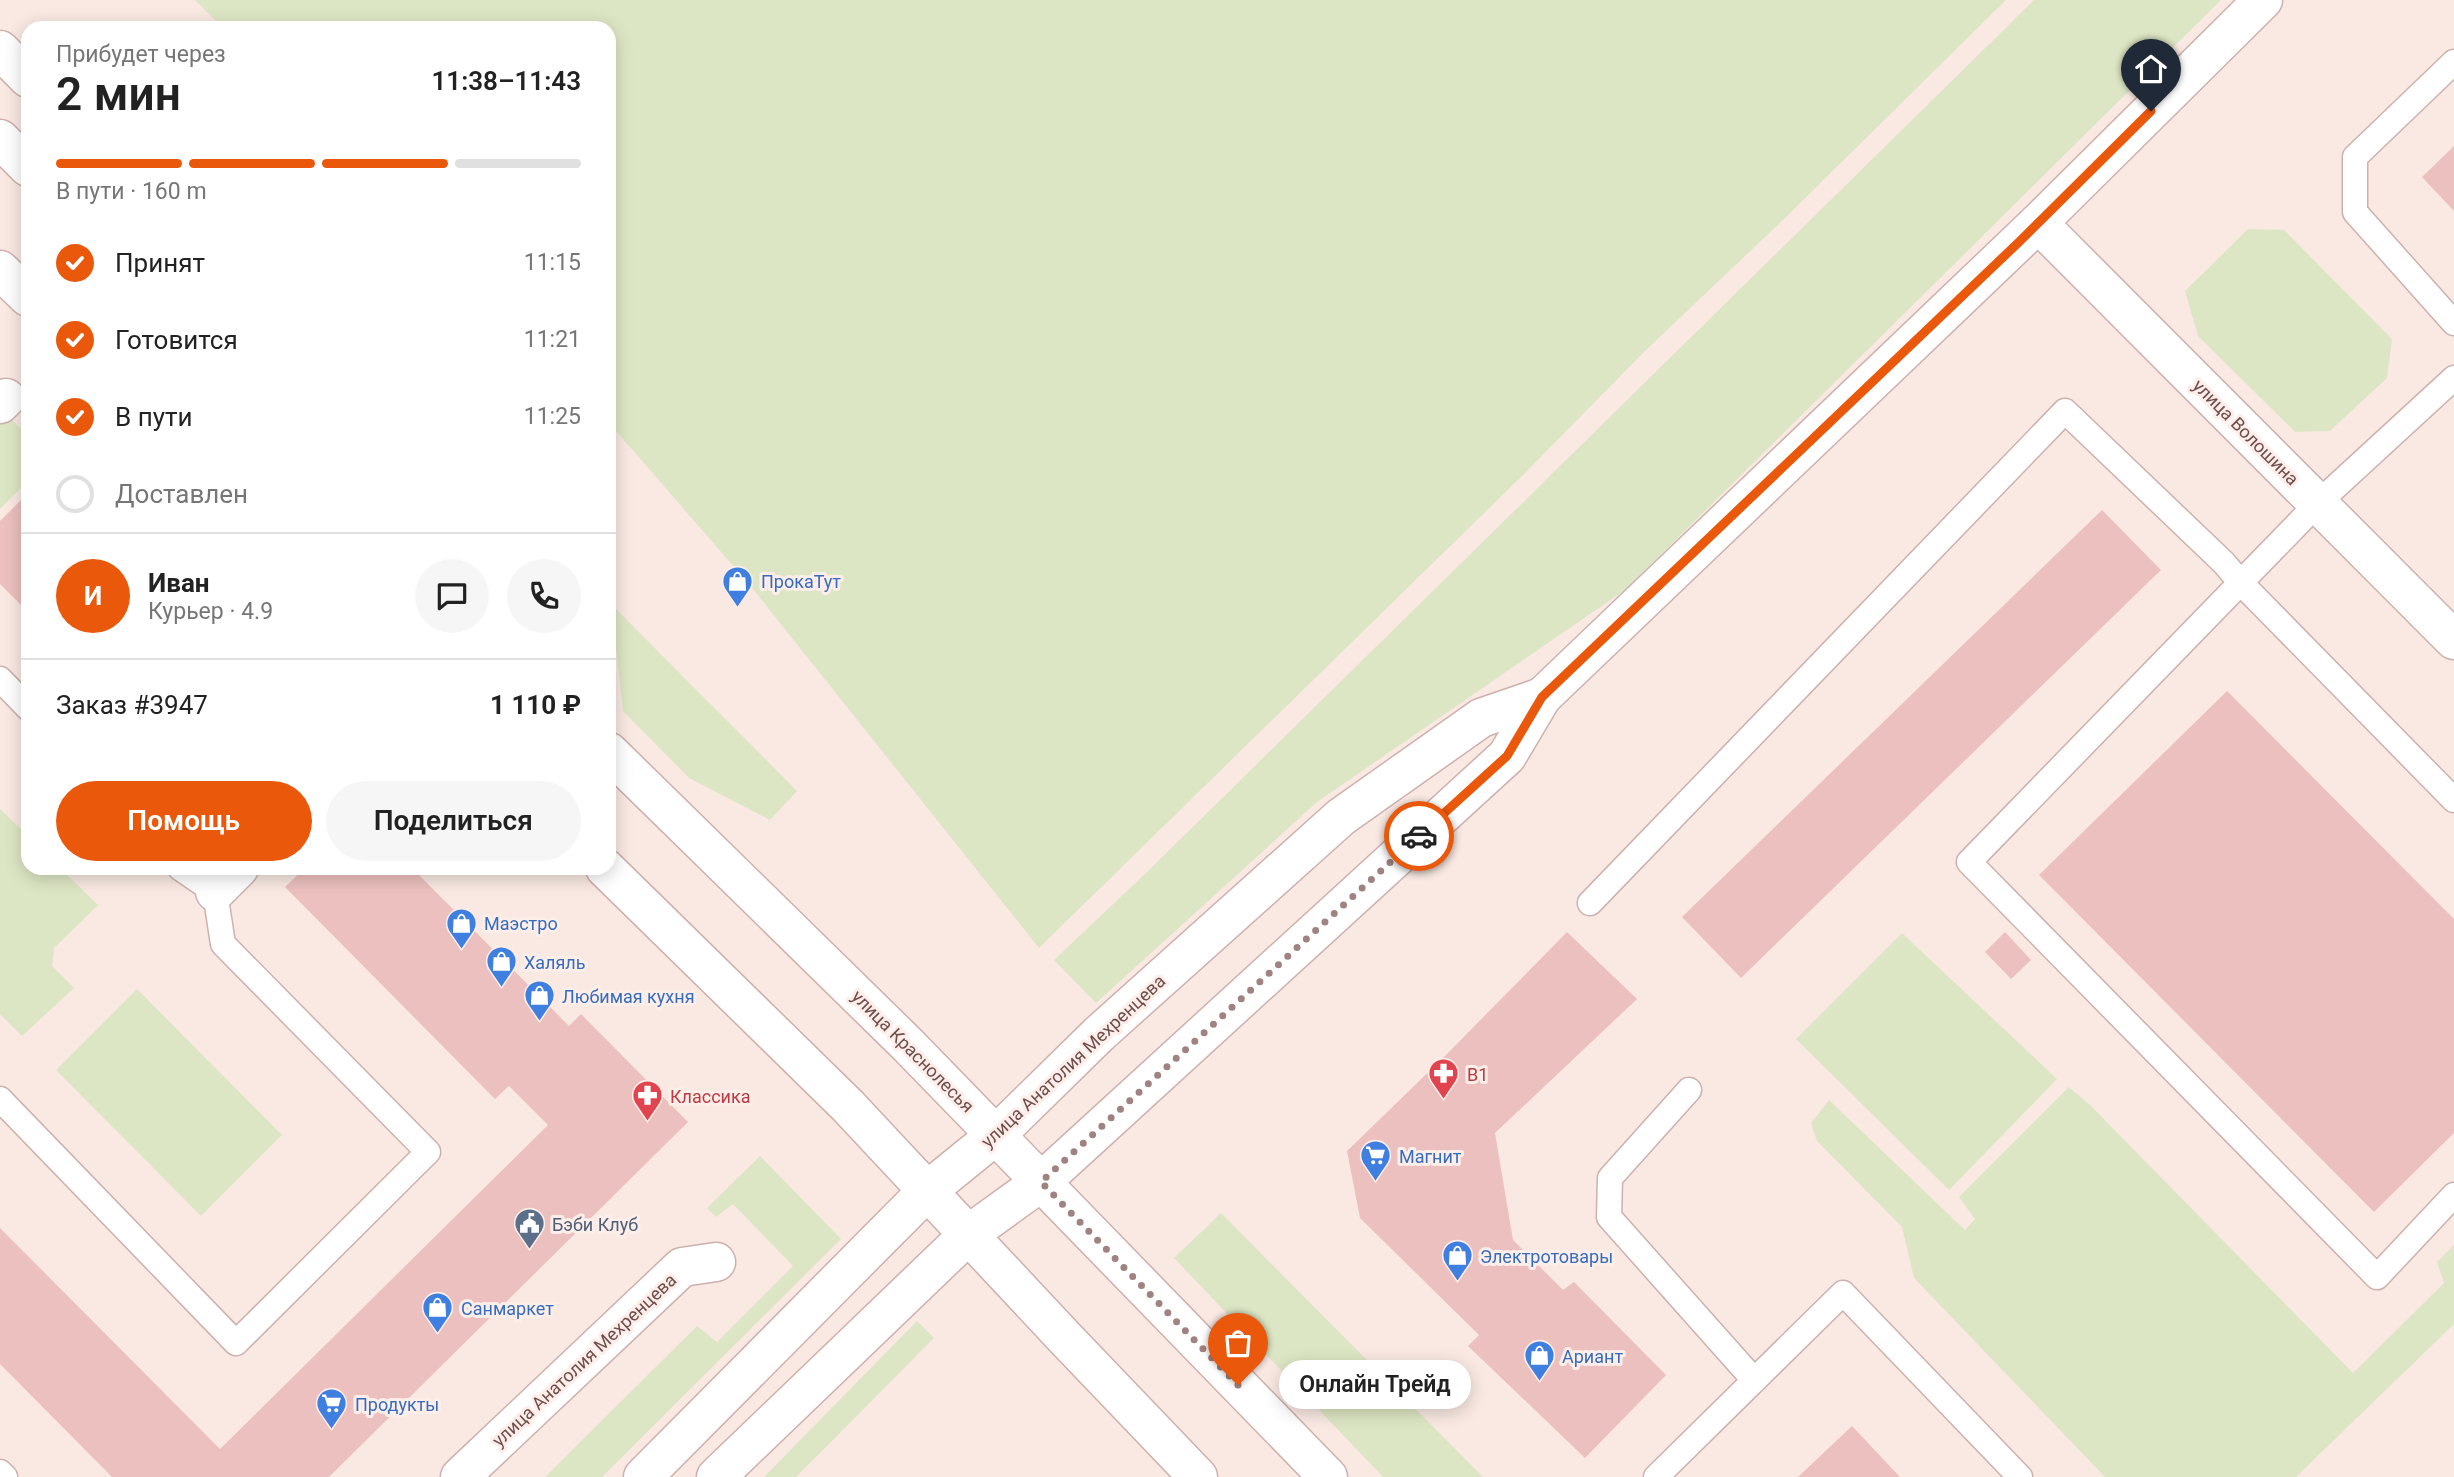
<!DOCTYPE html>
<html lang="ru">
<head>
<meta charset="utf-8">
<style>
	body { margin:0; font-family:Roboto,sans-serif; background:#f6f6f6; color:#222; height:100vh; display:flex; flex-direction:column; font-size:26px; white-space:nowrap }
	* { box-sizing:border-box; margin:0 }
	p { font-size:23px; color:#767676 }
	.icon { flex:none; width:38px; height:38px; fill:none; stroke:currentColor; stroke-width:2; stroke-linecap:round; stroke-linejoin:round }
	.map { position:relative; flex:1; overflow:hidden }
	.side { position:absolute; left:21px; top:21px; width:595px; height:854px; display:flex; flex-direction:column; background:#fff; border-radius:21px; box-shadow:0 4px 18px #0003 }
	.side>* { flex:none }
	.pin { position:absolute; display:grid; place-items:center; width:60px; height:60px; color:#fff; margin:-72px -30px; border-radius:50% 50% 50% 0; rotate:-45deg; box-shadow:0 0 7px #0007 }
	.pin .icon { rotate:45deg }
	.courier { position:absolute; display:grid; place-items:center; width:70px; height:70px; margin:-35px; border:5px solid #ea580c; border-radius:50%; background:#fff; color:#222; box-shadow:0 2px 9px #0007 }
	.bubble { position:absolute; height:49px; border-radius:24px; background:#fff; box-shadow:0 4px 18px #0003; font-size:23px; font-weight:600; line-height:49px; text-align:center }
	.overview em { font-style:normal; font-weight:600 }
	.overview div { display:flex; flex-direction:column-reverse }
	.overview { display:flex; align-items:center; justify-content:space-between; height:119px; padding:0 35px }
	h1 { font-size:46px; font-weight:600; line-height:52px }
	.bar { display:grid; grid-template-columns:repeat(4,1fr); gap:10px 7px; align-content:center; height:84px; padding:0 35px }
	.bar i { height:9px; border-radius:5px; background:#e0e0e0 }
	.bar .current { background:#ea580c }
	.bar p { grid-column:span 4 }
	.line { display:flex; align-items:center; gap:18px; padding:0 35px; border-top:2px solid #e0e0e0 }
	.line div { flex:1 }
	.round { display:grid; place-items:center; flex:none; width:74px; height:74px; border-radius:37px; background:#f6f6f6 }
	ol { padding:0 35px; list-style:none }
	li { display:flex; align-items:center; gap:21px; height:77px }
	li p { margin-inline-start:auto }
	li .icon { padding:7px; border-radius:50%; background:#ea580c; color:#fff; stroke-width:4 }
	li:last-child { color:#767676 }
	li i { width:38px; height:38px; border:4px solid #e0e0e0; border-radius:50% }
	.cta { display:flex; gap:14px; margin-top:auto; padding:14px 35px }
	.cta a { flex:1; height:80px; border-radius:42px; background:#ea580c; color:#fff; font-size:28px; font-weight:600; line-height:80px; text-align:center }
	.cta a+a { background:#f6f6f6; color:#222 }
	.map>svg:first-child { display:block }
</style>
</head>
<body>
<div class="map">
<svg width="2454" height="1477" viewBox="0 0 2454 1477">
	<rect width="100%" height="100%" fill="#fae9e3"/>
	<g fill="#dde6c4">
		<polygon points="195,0 2006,0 1783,220 1645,351 1520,478 1039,948 748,583 609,423 609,28 223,28"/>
		<polygon points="2034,0 2221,0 1625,590 1317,802 1096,1003 1054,960 1149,870"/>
		<polygon points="2248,229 2284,230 2392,339 2387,378 2330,431 2295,432 2198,336 2185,291"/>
		<polygon points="0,408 28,436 28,481 0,509"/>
		<polygon points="609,602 797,791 770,820 689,778 623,711 614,629 609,618"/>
		<polygon points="0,809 28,836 28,868 60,868 98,905 54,948 52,966 74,988 22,1036 0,1014"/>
		<polygon points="1902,933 2057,1079 1949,1190 1796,1039"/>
		<polygon points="137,989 282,1135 201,1216 56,1070"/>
		<polygon points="2069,1087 2091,1106 2353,1373 2444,1283 2437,1262 2454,1245 2454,1324 2296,1477 2105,1477 1914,1278 1902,1227 1817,1141 1811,1123 1829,1100 1965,1230 1975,1219 1959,1197"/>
		<polygon points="760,1156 841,1239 602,1477 545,1477 697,1326 717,1342 793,1266 733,1204 716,1217 707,1208"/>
		<polygon points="1221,1213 1483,1477 1383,1477 1174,1258"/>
		<polygon points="917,1321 934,1338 796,1477 764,1477"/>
	</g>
	<g fill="#ecc0be">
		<polygon points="2454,146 2454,211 2422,177"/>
		<polygon points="28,493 28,612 0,584 0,521"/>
		<polygon points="2102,510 2161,570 1741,978 1682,917"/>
		<polygon points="2227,691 2454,919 2454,1133 2374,1212 2039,875"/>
		<polygon points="305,868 412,868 569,1026 581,1014 688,1122 329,1477 112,1477 0,1364 0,1228 220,1449 548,1125 509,1086 495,1099 285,887"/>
		<polygon points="1567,932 1637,999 1495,1133 1513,1240 1563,1290 1574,1282 1666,1375 1585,1458 1468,1346 1479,1335 1360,1218 1347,1151 1445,1056"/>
		<polygon points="2005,932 2031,960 2011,979 1985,952"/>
		<polygon points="1852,1426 1900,1477 1798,1477"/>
	</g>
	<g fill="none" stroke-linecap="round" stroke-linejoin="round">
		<defs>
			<g id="lane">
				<polyline points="2454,62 2355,157 2355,212 2454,323"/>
				<polyline points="2454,378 2318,503 1969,862 2377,1277 2454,1195"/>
				<polyline points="0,679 28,708"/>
				<polyline points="1590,903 2065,411 2224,563 2241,583 2454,800"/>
				<polyline points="1689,1090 1610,1178 1609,1217 1754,1380"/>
				<polyline points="0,1099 236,1343 428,1152 223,944 215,892 180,868"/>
				<polyline points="0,1472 5,1477"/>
				<polyline points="1656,1477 1843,1293 2020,1477"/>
			</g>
			<g id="street">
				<polyline points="0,50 28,78"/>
				<polyline points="2038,223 2454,640"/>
				<polyline points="0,404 6,398"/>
				<polyline points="215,892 239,868"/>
				<polyline points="996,1135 1099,1034 1341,817 1481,718 1542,697"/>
				<polyline points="1041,1182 1507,756 1542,697 2038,223 2263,0"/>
				<polyline points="460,1477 682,1267 716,1262"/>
			</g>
			<g id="secondary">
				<polyline points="0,139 28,167"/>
				<polyline points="0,270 28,297"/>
				<polyline points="609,752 908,1045 1328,1477"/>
				<polyline points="605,868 848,1106 1065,1338 1198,1477"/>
				<polyline points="643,1477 927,1191 996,1135"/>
				<polyline points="716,1477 969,1234 1041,1182"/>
			</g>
		</defs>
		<use href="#lane" stroke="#ccb1ae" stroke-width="27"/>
		<use href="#street" stroke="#ccb1ae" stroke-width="41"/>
		<use href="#secondary" stroke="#ceafac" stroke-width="41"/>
		<use href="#lane" stroke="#fff" stroke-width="24"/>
		<use href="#street" stroke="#fff" stroke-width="38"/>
		<use href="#secondary" stroke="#fff" stroke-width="38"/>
	</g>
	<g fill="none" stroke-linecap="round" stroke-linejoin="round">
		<polyline stroke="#a08381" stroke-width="7" stroke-dasharray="0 12.6" points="1238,1385 1041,1182 1419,836"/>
		<polyline stroke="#ea580c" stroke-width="9" points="1419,836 1507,756 1542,697 2019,242 2151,111"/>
	</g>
	<defs>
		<symbol id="shop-pin" viewBox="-11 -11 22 30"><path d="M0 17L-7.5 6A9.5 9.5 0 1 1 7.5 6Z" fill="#3f7fe0" stroke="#fdeee9"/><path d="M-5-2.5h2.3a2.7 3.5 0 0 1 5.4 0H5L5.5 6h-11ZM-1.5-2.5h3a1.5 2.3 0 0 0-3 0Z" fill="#fff"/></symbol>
		<symbol id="pharmacy-pin" viewBox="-11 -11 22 30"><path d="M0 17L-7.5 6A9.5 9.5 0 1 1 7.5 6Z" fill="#e0444e" stroke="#fdeee9"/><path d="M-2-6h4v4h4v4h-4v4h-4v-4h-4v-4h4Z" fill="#fff"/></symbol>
		<symbol id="supermarket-pin" viewBox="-11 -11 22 30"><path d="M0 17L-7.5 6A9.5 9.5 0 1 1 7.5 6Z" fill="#3f7fe0" stroke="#fdeee9"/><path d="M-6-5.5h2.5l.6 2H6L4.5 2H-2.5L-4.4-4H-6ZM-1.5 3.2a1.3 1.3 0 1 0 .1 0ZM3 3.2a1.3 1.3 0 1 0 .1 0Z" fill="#fff"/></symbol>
		<symbol id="civic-pin" viewBox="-11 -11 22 30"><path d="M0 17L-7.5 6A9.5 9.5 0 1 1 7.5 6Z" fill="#5c6f8a" stroke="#fdeee9"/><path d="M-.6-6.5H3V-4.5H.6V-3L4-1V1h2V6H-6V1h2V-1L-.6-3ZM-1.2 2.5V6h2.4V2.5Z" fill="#fff"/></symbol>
	</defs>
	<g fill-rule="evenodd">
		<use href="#shop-pin" x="720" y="564" width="35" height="47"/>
		<use href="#shop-pin" x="444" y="906" width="35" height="47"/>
		<use href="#shop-pin" x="484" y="944" width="35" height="47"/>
		<use href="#shop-pin" x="522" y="978" width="35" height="47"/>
		<use href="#pharmacy-pin" x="1426" y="1056" width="35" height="47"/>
		<use href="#pharmacy-pin" x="630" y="1078" width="35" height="47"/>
		<use href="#supermarket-pin" x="1358" y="1138" width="35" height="47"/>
		<use href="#civic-pin" x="512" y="1206" width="35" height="47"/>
		<use href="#shop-pin" x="1440" y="1238" width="35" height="47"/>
		<use href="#shop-pin" x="420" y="1290" width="35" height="47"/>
		<use href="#shop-pin" x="1522" y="1338" width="35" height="47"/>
		<use href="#supermarket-pin" x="314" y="1386" width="35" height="47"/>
	</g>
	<g text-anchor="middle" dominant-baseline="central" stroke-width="6" stroke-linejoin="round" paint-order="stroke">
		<g font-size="18" fill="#6f4c4c" stroke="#fdeee9">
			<text transform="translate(2246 432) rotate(45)">улица Волошина</text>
			<text transform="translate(913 1051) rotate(45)">улица Краснолесья</text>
			<text transform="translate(1073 1061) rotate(-43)">улица Анатолия Мехренцева</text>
			<text transform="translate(584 1360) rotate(-43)">улица Анатолия Мехренцева</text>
		</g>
		<g font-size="18" fill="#366cbe" stroke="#fdeee9" text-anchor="start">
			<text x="761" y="581">ПрокаТут</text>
			<text x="484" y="923">Маэстро</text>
			<text x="524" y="962">Халяль</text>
			<text x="562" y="996">Любимая кухня</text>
			<text x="1399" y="1156">Магнит</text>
			<text x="1480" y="1256">Электротовары</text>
			<text x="461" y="1308">Санмаркет</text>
			<text x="1562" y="1356">Ариант</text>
			<text x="355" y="1404">Продукты</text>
		</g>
		<g font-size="18" fill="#be3a42" stroke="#fdeee9" text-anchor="start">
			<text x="1467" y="1074">B1</text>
			<text x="670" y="1096">Классика</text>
		</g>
		<g font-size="18" fill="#4e5e75" stroke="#fdeee9" text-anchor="start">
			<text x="552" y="1224">Бэби Клуб</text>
		</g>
	</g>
</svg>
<div class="pin" style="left:1238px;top:1385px;background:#ea580c"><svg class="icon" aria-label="bag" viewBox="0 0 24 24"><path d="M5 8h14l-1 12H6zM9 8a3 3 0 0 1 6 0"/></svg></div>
<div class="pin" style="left:2151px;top:111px;background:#1f2937"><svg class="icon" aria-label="home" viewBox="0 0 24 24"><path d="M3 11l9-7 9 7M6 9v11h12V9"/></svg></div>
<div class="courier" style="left:1419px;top:836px"><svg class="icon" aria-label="car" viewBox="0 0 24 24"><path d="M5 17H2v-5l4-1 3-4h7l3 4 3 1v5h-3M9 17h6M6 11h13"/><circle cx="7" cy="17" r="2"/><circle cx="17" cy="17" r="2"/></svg></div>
<div class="bubble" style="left:1279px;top:1360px;width:192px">Онлайн Трейд</div>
<section class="side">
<div class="overview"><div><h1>2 мин</h1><p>Прибудет через</p></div><em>11:38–11:43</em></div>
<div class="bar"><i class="current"></i><i class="current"></i><i class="current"></i><i></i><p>В пути · 160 m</p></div>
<ol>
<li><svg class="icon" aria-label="check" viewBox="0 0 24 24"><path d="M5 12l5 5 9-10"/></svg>Принят<p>11:15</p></li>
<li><svg class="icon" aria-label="check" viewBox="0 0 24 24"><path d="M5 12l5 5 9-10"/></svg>Готовится<p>11:21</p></li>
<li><svg class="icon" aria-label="check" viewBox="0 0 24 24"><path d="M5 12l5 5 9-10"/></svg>В пути<p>11:25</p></li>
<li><i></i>Доставлен</li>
</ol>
<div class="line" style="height:126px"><b class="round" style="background:#ea580c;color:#fff">И</b><div><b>Иван</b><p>Курьер · 4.9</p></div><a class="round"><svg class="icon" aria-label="chat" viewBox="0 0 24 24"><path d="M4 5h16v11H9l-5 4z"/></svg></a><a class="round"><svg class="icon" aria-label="phone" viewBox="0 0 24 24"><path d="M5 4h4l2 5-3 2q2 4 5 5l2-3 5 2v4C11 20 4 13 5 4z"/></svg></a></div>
<div class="line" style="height:91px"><div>Заказ #3947</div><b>1 110 ₽</b></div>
<div class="cta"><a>Помощь</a><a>Поделиться</a></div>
</section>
</div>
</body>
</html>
